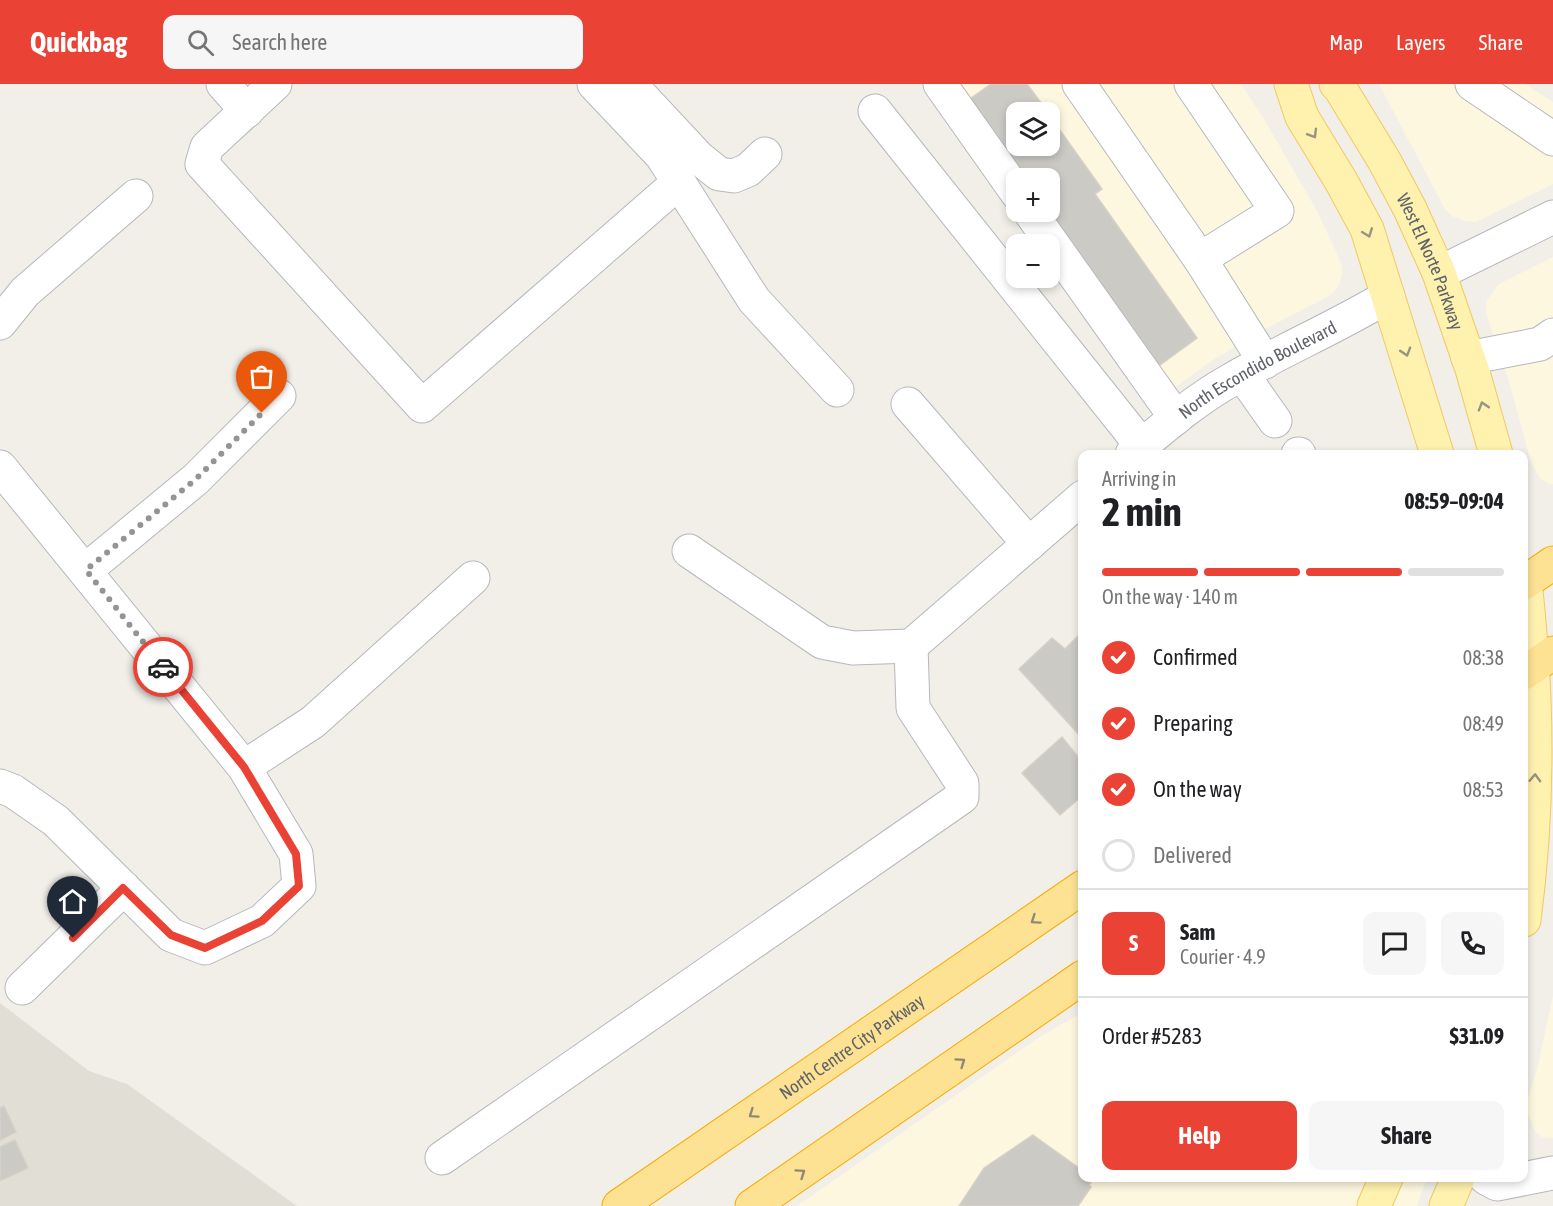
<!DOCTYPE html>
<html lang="en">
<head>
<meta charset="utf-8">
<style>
	body { margin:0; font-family:"Asap Condensed",sans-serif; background:#f6f6f6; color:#202124; height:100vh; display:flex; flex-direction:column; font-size:22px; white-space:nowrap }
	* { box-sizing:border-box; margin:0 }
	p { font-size:20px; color:#757577 }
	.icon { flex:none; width:33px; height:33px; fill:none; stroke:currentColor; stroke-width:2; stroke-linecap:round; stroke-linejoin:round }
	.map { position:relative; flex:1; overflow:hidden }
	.details { position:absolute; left:1078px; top:366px; width:450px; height:732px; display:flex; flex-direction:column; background:#fff; border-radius:12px; box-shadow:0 3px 9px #0003 }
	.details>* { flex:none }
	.tools { position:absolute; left:1006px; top:18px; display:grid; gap:12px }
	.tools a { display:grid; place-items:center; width:54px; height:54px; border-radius:12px; background:#fff; box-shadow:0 3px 9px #0003; font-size:30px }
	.pin { position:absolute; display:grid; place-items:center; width:51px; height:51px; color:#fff; margin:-62px -26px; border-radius:50% 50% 50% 0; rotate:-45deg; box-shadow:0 0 6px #0007 }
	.pin .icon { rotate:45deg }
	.courier { position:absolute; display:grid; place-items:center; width:60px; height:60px; margin:-30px; border:4px solid #ea4335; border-radius:50%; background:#fff; color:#222; box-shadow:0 2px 8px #0007 }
	.headline em { font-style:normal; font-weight:700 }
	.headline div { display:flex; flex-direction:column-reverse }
	.headline { display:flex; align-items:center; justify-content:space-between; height:102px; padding:0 24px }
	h1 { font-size:39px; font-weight:700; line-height:45px }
	.bar { display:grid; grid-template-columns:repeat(4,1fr); gap:9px 6px; align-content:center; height:72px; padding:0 24px }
	.bar i { height:8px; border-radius:4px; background:#e0e0e0 }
	.bar .on { background:#ea4335 }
	.bar p { grid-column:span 4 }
	.line { display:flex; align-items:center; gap:15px; padding:0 24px; border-top:2px solid #e0e0e0 }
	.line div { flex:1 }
	.round { display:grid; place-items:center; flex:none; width:63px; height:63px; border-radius:12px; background:#f6f6f6 }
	ol { padding:0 24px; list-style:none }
	li { display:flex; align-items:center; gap:18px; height:66px }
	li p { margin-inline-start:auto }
	li .icon { padding:6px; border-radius:50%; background:#ea4335; color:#fff; stroke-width:4 }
	li:last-child { color:#757577 }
	li i { width:33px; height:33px; border:3px solid #e0e0e0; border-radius:50% }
	.button { display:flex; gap:12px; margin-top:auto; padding:12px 24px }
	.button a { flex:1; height:69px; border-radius:12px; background:#ea4335; color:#fff; font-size:24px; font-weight:700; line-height:69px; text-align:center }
	.button a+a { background:#f6f6f6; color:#202124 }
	header { display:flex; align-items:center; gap:36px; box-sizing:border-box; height:84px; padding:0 30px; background:#ea4335; color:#fff }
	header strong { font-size:28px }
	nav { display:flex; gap:33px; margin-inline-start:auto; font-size:21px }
	.search { width:420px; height:54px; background:#f6f6f6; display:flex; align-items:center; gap:15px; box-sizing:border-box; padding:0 21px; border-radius:12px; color:#757577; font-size:22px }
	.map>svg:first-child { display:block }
</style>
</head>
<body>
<header>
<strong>Quickbag</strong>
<div class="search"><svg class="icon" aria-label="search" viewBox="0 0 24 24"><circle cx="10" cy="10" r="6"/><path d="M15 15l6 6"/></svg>Search here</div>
<nav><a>Map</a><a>Layers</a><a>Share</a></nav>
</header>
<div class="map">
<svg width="1553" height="1122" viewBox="0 0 1553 1122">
	<rect width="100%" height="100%" fill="#f1efe8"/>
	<g fill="#fef7e0" fill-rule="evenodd">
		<path d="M923 0H1241L1264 35 1317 127 1342 181V190L1339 201 1333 209 1327 213 1273 241 1214 275 1148 323ZM1017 28H1050V62H1017ZM1017 94H1050V128H1017Z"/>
		<polygon points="1379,0 1525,0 1553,18 1553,100 1476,138 1465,137 1452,132 1445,125"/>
		<polygon points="1553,173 1553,400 1549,400 1540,394 1531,378 1508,294 1488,235 1486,225 1487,216 1499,200"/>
		<polygon points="1553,912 1553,1054 1548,1054 1542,1053 1535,1047 1526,1025 1526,1020 1537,986"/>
		<polygon points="1083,928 1083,1094 1427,1094 1417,1122 797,1122 1038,954"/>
	</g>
	<polygon fill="#e1ded6" points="0,919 89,987 127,1000 297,1122 0,1122"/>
	<g fill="#cccac5" stroke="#d6d1c6" stroke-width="1.5">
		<polygon points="991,0 1027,0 1048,28 1017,28 1017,62 1050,62 1050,32 1102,105 1095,110 1197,254 1156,284 1046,128 1050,128 1050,94 1022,94 967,17"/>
		<polygon points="1083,547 1083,655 1019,585 1052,554 1065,565"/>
		<polygon points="1062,653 1083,679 1083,711 1060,731 1022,689"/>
		<polygon points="4,1022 16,1048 0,1056 0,1024"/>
		<polygon points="1033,1051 1083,1087 1083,1094 1088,1094 1092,1097 1089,1101 1091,1103 1078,1122 959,1122 984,1084"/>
		<polygon points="15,1056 28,1084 0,1097 0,1063"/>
	</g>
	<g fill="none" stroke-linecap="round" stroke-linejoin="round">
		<defs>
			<g id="minor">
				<polyline points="223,0 247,27"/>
				<polyline points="275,0 207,63 202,80 422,322 679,98"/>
				<polyline points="594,0 662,72 754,216 837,306"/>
				<polyline points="630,0 699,74 719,90 734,92 748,86 765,70"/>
				<polyline points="940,0 1017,109"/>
				<polyline points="1079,0 1200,175 1265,278"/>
				<polyline points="1191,0 1277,127 1200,175"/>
				<polyline points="1472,0 1553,55"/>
				<polyline points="875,27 1142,362"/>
				<polyline points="1030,128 1176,334"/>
				<polyline points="1439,189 1553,133"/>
				<polyline points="0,239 25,208 136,112"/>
				<polyline points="1468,274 1540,260 1553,251"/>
				<polyline points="1242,290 1275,337"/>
				<polyline points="908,320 1029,460"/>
				<path id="s1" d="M1132 370C1163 344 1195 316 1231 296 1282 266 1337 243 1388 212"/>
				<polyline points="1298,370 1299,370"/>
				<polyline points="0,383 244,683 296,770 299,802 262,837 205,864 171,851 56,737 13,707 0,702"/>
				<polyline points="689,467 822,558 853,564 911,562"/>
				<polyline points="86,486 196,395 279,312"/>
				<polyline points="911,562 1083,413"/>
				<polyline points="244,683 313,638 473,494"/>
				<polyline points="22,904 124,804"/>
				<polyline points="442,1074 962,713 962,699 913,624 911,562"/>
				<polyline points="1486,1094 1497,1100 1553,1089"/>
			</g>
			<g id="major">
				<polyline points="1291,0 1302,33 1341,97 1367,145 1437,370"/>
				<path id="s2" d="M1336 0 1340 4 1385 78 1410 125 1439 189 1472 285 1496 370"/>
				<path d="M1524 495C1528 517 1529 540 1531 563 1538 654 1536 745 1524 836"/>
				<polyline points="1374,1122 1386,1094"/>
				<polyline points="1446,1122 1458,1094"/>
			</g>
			<g id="highway">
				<polyline points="1524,499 1553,479"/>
				<polyline points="1524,589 1553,569"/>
				<path id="s3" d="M619 1122 1083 803"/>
				<polyline points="752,1122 1083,893"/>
			</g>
		</defs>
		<use href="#minor" stroke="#b5b8bc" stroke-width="35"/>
		<use href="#major" stroke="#f2c960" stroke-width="35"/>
		<use href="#highway" stroke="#f9ab00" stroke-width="35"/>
		<use href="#minor" stroke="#fff" stroke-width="33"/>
		<use href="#major" stroke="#fff2af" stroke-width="33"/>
		<use href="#highway" stroke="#fde293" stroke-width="33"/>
	</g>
	<defs><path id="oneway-chevron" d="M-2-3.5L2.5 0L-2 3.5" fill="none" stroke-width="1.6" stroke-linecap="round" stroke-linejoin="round" transform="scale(1.5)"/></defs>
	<g stroke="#979581">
		<use href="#oneway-chevron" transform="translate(1313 50) rotate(59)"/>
		<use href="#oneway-chevron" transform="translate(1368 149) rotate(69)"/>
		<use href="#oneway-chevron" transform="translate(1406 268) rotate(73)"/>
		<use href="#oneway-chevron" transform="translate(1483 322) rotate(-107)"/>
		<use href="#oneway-chevron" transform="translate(1535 694) rotate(-88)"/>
	</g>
	<g stroke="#8e8975">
		<use href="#oneway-chevron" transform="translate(1035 836) rotate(145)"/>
		<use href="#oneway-chevron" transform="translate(961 978) rotate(-35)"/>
		<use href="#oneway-chevron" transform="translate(753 1030) rotate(145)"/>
		<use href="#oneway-chevron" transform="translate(801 1089) rotate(-35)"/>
	</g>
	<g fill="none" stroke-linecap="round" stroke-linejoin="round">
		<polyline stroke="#929495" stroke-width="6" stroke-dasharray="0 10.8" points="163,583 86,486 196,395 262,329"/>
		<polyline stroke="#ea4335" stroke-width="8" points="73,854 123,804 171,851 205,864 262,837 299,802 296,770 244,683 163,583"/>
	</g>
	<g text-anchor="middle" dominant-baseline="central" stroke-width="5" stroke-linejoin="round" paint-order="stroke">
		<g font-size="18" fill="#5f6368" stroke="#fff">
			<text stroke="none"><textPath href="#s2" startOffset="202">West El Norte Parkway</textPath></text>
			<text stroke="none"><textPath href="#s1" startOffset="152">North Escondido Boulevard</textPath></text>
			<text stroke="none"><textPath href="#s3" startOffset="282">North Centre City Parkway</textPath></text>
		</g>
	</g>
</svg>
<div class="tools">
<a><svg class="icon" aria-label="layers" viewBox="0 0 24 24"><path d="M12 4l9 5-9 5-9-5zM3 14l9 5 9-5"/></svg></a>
<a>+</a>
<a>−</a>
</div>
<div class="pin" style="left:262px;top:329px;background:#ea580c"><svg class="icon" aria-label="bag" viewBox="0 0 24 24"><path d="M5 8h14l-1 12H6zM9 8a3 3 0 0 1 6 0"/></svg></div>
<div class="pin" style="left:73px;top:854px;background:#1f2937"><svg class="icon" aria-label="home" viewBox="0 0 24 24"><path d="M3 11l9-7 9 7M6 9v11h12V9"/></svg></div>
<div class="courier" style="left:163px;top:583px"><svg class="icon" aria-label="car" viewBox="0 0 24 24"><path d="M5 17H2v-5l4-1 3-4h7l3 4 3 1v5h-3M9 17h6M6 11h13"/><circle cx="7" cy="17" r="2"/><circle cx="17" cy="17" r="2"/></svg></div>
<section class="details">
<div class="headline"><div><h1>2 min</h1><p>Arriving in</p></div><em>08:59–09:04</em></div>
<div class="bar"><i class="on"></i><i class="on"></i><i class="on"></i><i></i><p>On the way · 140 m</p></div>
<ol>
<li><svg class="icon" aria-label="check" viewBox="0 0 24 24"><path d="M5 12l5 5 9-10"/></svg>Confirmed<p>08:38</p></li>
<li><svg class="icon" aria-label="check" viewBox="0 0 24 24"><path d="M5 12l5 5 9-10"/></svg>Preparing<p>08:49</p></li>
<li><svg class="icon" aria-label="check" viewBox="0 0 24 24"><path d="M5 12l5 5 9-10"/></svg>On the way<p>08:53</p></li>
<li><i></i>Delivered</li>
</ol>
<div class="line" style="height:108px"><b class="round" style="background:#ea4335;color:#fff">S</b><div><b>Sam</b><p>Courier · 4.9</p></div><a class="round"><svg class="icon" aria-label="chat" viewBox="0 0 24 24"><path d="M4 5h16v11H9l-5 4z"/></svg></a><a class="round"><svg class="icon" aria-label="phone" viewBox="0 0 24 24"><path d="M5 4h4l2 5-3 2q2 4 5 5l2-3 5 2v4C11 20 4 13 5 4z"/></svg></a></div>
<div class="line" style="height:78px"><div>Order #5283</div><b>$31.09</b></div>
<div class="button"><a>Help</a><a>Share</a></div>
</section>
</div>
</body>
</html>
